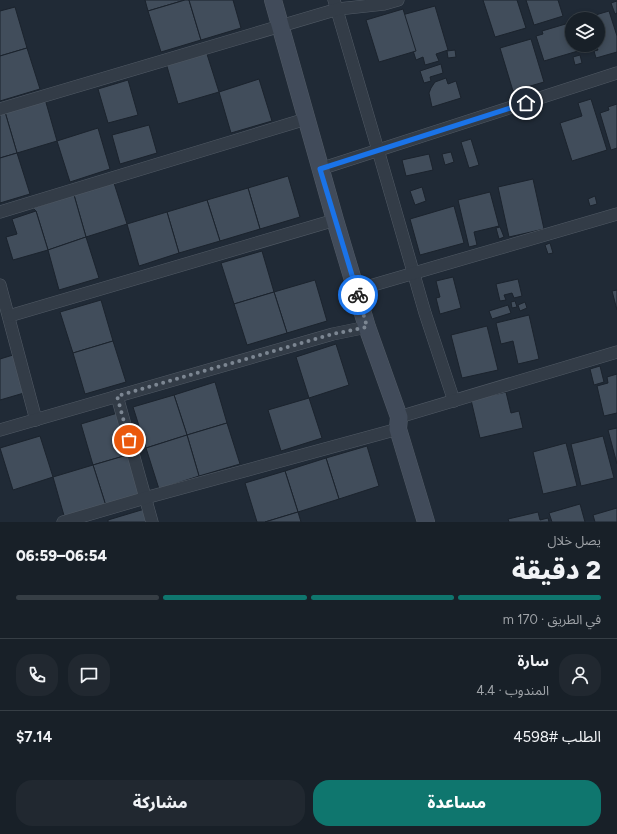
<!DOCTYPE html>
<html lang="ar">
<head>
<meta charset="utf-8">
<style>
	body { margin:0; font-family:Figtree,"Noto Sans Arabic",sans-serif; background:#212830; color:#f1f3f6; direction:rtl; height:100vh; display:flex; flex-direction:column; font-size:15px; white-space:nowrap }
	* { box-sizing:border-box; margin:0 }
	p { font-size:13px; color:#9fa3a8 }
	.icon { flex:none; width:22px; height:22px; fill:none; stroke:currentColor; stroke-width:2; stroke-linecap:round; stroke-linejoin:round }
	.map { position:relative; height:522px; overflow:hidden; direction:ltr }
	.sheet { display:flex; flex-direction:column; background:#182028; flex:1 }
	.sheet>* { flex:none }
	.controls { position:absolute; left:565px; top:12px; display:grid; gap:8px }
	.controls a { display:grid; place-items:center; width:40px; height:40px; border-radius:50%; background:#182028; box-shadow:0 2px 6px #0003,0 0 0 1px #363e45; font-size:20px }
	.pin { position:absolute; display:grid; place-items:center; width:34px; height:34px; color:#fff; margin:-17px; border:2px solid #fff; border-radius:50%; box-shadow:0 1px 4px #0007 }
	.courier { position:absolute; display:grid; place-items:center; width:40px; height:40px; margin:-20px; border:3px solid #1a73e8; border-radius:50%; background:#fff; color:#222; box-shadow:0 1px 5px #0007 }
	.headline em { font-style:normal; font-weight:800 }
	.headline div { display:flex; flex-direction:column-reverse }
	.headline { display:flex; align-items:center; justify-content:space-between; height:68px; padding:0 16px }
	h1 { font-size:26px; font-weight:800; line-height:30px }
	.bar { display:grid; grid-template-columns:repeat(4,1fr); gap:6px 4px; align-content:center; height:48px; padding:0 16px }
	.bar i { height:5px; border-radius:3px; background:#363e45 }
	.bar .on { background:#0f766e }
	.bar p { grid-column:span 4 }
	.line { display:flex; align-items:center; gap:10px; padding:0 16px; border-top:1px solid #363e45 }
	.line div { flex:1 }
	.round { display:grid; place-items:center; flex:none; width:42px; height:42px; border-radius:16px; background:#212830 }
	.primary-button { display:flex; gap:8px; margin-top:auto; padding:8px 16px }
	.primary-button a { flex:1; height:46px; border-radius:16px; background:#0f766e; color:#fff; font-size:16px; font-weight:800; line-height:46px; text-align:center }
	.primary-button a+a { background:#212830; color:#f1f3f6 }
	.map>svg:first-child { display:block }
</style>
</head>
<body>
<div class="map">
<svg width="617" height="522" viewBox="0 0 617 522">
	<rect width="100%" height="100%" fill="#202a36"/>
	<g fill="#414d5b" stroke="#1b232d">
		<polygon points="145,0 185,0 148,11"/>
		<polygon points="185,0 189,0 201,40 161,52 148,11"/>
		<polygon points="189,0 233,0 241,28 201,40"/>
		<polygon points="483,0 517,0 526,28 495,37"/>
		<polygon points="526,0 558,0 563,16 534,25"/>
		<polygon points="617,1 617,13 615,14 611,3"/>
		<polygon points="435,6 448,50 436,54 439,61 425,65 423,57 416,60 402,15"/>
		<polygon points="15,7 27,48 0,56 0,11"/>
		<polygon points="403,9 416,51 379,62 366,20"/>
		<polygon points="609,11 617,36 617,52 596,58 594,51 598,50 596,45 598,45 598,19 582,19"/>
		<polygon points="569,23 572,31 572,45 576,45 578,51 544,61 536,36 543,34 542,31"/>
		<polygon points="531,39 544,82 513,91 500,48"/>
		<polygon points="27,48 40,89 0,101 0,56"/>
		<polygon points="455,50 456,57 448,58 447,51"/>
		<polygon points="206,51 219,92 178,104 166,63"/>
		<polygon points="580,55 582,63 575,65 573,57"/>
		<polygon points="441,64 443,73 430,77 431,81 424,83 420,71"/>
		<polygon points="446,78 448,84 456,81 461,98 432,107 429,93 431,88 435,82"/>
		<polygon points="259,79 272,121 231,133 219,92"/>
		<polygon points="128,80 138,115 108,123 98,89"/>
		<polygon points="45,99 57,141 17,153 5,112"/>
		<polygon points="591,99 607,150 572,161 560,123 582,116 578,103"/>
		<polygon points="617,104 617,148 611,150 600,113 609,110 608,107"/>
		<polygon points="5,112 17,153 0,158 0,113"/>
		<polygon points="149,125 157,153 120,164 112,135"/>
		<polygon points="98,128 110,169 70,182 57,141"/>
		<polygon points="471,139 479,165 469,168 461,142"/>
		<polygon points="451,152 454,162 445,165 442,154"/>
		<polygon points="17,153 30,194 0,203 0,158"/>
		<polygon points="429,154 433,170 406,176 402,160"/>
		<polygon points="288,176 300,217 260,229 248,188"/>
		<polygon points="533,179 544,229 509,237 498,187"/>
		<polygon points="114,183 127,224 86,237 74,195"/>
		<polygon points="422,187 426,201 415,205 410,191"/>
		<polygon points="248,188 260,229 220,241 207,200"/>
		<polygon points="490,192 499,226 474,232 477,245 469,247 458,200"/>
		<polygon points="74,195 86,237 48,250 36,211 33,208"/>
		<polygon points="595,196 597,204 590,206 588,199"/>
		<polygon points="207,200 220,241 179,253 167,212"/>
		<polygon points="454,206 464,243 420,255 410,219"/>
		<polygon points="36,211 48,250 13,260 6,237 17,234 12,219"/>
		<polygon points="167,212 179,253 139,266 127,224"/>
		<polygon points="500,227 504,237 499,239 496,228"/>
		<polygon points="86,237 99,278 59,290 48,250"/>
		<polygon points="550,243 553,253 548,254 545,245"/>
		<polygon points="262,251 274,292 234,304 221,263"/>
		<polygon points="453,277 461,308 440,314 436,298 440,297 436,281"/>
		<polygon points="518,279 522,296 514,298 512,293 504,295 506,300 500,301 496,284"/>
		<polygon points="315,280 327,321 287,333 274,292"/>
		<polygon points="617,290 617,310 612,291"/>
		<polygon points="274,292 287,333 247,345 234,304"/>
		<polygon points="101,300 113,341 73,353 60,312"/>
		<polygon points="515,301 517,307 512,308 511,302"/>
		<polygon points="525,302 527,308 520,311 518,305"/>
		<polygon points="508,305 511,313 492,319 489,311"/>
		<polygon points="529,315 539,359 518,364 513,341 501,344 496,323"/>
		<polygon points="487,326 498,370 462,378 451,335"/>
		<polygon points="113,341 126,382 85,394 73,353"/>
		<polygon points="336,344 349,385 309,398 296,357"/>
		<polygon points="13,355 24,393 0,400 0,359"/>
		<polygon points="600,366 604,382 594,385 590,369"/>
		<polygon points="617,374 617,413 604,416 597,386 608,383 607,377"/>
		<polygon points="215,382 227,423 187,435 174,395"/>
		<polygon points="506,392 511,413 519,411 523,428 480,438 471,400"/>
		<polygon points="174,395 187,435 146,448 133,407"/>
		<polygon points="309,398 322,438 281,451 268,410"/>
		<polygon points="121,412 134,453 93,465 81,424"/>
		<polygon points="227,423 240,464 199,476 187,435"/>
		<polygon points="617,428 617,464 608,430"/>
		<polygon points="187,435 199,476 159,489 146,448"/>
		<polygon points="40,436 53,477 13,490 0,448"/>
		<polygon points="603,436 614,478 581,486 571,444"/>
		<polygon points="566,443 577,486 543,494 533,452"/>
		<polygon points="367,446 379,486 339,499 326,458"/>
		<polygon points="134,453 146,494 106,506 93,465"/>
		<polygon points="326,458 339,499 298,512 285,471"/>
		<polygon points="93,465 106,506 65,519 53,477"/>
		<polygon points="285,471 298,512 265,522 257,522 245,483"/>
		<polygon points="580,504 585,522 552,522 549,513"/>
		<polygon points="148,508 152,522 108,522 108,520"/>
		<polygon points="617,508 617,522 595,522 593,515"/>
		<polygon points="298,512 301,522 265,522"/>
		<polygon points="538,512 540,520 548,518 549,522 509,522 508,519"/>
	</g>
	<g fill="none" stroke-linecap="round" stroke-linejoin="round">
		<defs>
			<g id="street">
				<polyline points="334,0 378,150 425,313 454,401"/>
				<polyline points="0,109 338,9 384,4 398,0"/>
				<polyline points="320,169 617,73"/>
				<polyline points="0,212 306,119"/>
				<polyline points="0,285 36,420"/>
				<polyline points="356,290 617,214"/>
				<polyline points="9,316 335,220"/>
				<polyline points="117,396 152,522"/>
				<polyline points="399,417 617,352"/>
				<polyline points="0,430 333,334 367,327"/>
				<polyline points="63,522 145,498 398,429"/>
			</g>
			<polyline id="secondary" points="273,0 335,220 367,327 399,417 398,429 426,522"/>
		</defs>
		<use href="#street" stroke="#515a65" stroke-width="13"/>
		<use href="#secondary" stroke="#515a65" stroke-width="18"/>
		<use href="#street" stroke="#333c47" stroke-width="12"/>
		<use href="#secondary" stroke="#414b5a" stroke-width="17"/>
	</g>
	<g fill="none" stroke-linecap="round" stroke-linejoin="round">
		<polyline stroke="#7c8692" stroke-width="4" stroke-dasharray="0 7.2" points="129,440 117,396 333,334 367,327 358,295"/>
		<polyline stroke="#1a73e8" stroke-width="5" points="358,295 320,169 526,103"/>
	</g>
</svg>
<div class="controls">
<a><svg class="icon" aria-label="layers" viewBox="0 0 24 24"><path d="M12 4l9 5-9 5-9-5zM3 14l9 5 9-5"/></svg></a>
</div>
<div class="pin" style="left:129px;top:440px;background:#ea580c"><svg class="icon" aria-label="bag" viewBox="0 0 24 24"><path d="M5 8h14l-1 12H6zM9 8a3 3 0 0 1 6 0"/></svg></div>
<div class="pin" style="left:526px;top:103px;background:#1f2937"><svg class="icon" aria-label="home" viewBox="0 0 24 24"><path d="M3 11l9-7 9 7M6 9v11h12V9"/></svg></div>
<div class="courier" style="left:358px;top:295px"><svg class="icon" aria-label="bike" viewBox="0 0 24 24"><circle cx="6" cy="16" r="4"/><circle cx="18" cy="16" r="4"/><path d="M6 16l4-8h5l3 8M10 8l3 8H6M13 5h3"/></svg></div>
</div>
<section class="sheet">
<div class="headline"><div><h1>2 دقيقة</h1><p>يصل خلال</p></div><em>06:54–06:59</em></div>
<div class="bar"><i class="on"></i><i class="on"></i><i class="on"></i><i></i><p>في الطريق · 170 m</p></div>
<div class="line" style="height:72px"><a class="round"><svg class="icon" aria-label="person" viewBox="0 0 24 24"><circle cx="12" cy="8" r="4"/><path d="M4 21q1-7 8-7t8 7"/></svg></a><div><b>سارة</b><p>المندوب · 4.4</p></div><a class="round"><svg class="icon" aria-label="chat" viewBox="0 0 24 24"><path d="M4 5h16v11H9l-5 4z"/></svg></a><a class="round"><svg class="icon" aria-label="phone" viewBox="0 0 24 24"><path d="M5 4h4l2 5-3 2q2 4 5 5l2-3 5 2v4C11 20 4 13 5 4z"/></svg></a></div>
<div class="line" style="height:52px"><div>الطلب #4598</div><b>$7.14</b></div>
<div class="primary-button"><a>مساعدة</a><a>مشاركة</a></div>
</section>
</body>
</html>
